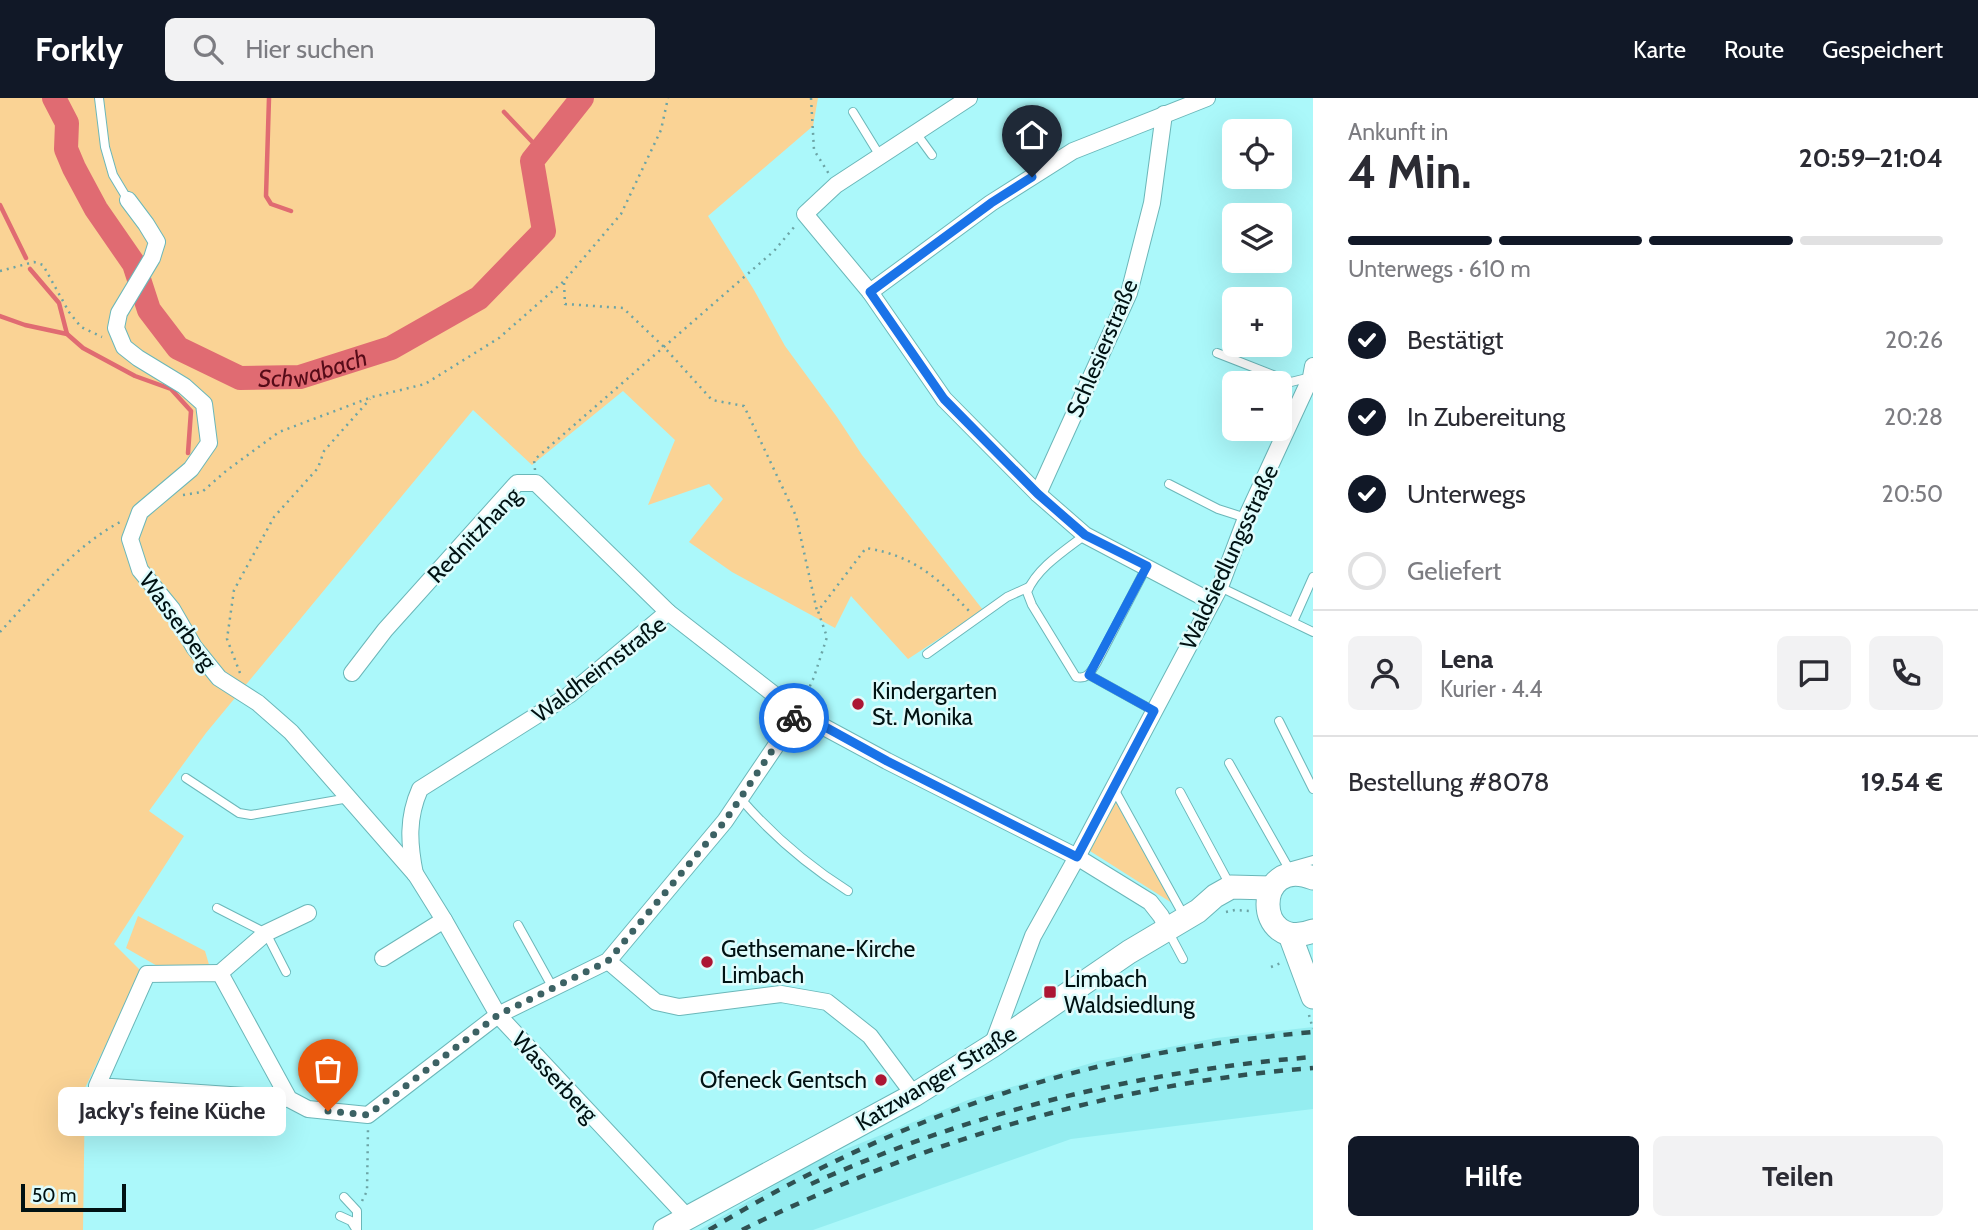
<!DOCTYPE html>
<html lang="de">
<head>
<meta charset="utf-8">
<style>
	body { margin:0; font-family:Cabin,sans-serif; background:#f2f2f3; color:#2b2b33; height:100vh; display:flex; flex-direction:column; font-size:26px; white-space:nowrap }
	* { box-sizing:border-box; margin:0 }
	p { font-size:23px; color:#7c7c81 }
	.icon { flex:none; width:38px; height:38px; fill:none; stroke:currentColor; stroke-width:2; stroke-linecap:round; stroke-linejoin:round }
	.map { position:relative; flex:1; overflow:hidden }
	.side { display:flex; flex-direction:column; background:#fff; width:665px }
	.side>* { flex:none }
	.buttons { position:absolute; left:1222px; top:21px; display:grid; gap:14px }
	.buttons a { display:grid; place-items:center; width:70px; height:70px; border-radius:10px; background:#fff; box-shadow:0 7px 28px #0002; font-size:35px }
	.scale { position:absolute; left:21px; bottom:18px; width:105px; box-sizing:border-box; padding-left:7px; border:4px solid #001213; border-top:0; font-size:19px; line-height:24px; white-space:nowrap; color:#001213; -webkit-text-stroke:5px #dffcfc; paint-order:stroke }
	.pin { position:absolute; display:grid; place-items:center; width:60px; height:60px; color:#fff; margin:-72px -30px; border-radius:50% 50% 50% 0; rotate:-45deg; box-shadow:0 0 7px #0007 }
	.pin .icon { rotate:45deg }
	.courier { position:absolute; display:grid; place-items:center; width:70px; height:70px; margin:-35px; border:5px solid #1a73e8; border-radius:50%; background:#fff; color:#222; box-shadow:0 2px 9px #0007 }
	.bubble { position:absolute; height:49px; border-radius:10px; background:#fff; box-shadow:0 7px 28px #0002; font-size:23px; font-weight:700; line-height:49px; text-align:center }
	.head em { font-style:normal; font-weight:700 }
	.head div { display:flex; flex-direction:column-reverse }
	.head { display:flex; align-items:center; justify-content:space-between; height:119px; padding:0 35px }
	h1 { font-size:46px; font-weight:700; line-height:52px }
	.bar { display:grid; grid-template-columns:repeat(4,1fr); gap:10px 7px; align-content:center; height:84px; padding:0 35px }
	.bar i { height:9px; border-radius:5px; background:#e1e1e2 }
	.bar .on { background:#111827 }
	.bar p { grid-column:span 4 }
	.line { display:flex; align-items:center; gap:18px; padding:0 35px; border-top:2px solid #e1e1e2 }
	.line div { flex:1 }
	.round { display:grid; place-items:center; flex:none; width:74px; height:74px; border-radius:10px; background:#f2f2f3 }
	ol { padding:0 35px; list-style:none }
	li { display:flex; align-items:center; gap:21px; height:77px }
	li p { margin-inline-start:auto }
	li .icon { padding:7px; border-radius:50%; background:#111827; color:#fff; stroke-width:4 }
	li:last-child { color:#7c7c81 }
	li i { width:38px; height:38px; border:4px solid #e1e1e2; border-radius:50% }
	.cta { display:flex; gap:14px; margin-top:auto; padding:14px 35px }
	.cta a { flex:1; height:80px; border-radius:10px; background:#111827; color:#fff; font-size:28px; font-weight:700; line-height:80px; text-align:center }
	.cta a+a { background:#f2f2f3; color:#2b2b33 }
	header { display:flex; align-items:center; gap:42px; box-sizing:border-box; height:98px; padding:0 35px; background:#111827; color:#fff }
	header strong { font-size:33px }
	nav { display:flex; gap:38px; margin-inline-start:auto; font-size:24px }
	.search { width:490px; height:63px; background:#f2f2f3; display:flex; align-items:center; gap:18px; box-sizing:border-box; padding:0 24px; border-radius:10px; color:#7c7c81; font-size:26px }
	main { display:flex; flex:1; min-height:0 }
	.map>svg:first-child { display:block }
</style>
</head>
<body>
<header>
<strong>Forkly</strong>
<div class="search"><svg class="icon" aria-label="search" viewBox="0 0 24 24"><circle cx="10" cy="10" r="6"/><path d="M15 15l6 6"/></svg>Hier suchen</div>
<nav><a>Karte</a><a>Route</a><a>Gespeichert</a></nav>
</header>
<main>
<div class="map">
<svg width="1313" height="1132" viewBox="0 0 1313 1132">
	<rect width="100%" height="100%" fill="#abf8fa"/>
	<polygon fill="#94edf0" points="1313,929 1313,1011 1071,1041 813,1132 699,1132 816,1063 968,1002 1098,963 1216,940"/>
	<g fill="#fad395">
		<polygon points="0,0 818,0 813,28 708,118 754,192 785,248 837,319 862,357 983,512 908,561 851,498 835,530 732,474 689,444 723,401 709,386 648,407 675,342 623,293 532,367 473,312 206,635 149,713 184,738 114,846 141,873 85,990 83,1132 0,1132"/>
		<polygon points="1116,704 1172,805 1090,753"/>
		<polygon points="138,818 205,853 210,870 159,869 126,850"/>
	</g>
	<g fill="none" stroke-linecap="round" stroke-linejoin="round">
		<g stroke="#e06b72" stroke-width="4.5">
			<polyline points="269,0 266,98 271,106 291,113"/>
			<polyline points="504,14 540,52"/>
			<polyline points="0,107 26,160"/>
			<polyline points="30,171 59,205 67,236"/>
			<polyline points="0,218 25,227 67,236 83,250 135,278 171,291 191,313 188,355"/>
		</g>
		<path stroke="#e06b72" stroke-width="24" id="s1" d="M54 0 67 25 66 51 74 70 96 111 134 166 149 212 178 250 240 280 300 279 391 250 479 200 544 133 532 63 582 0"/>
		<defs>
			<g id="service">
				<polyline points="99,0 105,49 113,77 128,102"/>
				<polyline points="853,14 880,58"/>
				<polyline points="916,35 932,57"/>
				<polyline points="1217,255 1291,284 1311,279"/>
				<polyline points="1169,386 1218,411 1246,420"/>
				<path d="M1085 437C1064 453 1037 470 1027 494L1032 507 1076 579C1088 582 1091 573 1097 564L1147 468"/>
				<polyline points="1220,489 1313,534"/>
				<polyline points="1293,524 1313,479"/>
				<polyline points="927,556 1007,499 1029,489"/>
				<polyline points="1089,577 1154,613"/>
				<polyline points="1279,623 1313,691"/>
				<polyline points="1229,665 1288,769 1313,762"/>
				<polyline points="186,680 239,715 251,717 349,700"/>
				<polyline points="1114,691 1184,818"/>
				<polyline points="1180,694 1230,787"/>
				<path d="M740 700C772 737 807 767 848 793"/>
				<polyline points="217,810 266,835 286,874"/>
				<polyline points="518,827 553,890"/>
				<polyline points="1168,833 1183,861"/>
				<polyline points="344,1099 357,1113 357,1132"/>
				<polyline points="340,1118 351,1123 356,1131"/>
			</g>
			<g id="minor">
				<polyline points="969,0 836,87 805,116 870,194 944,301 1038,396 1085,437 1212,504"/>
				<polyline points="128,102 146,126 157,144 152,160 119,215 116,230 124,249 138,260 184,288 204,306 209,345 191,371 140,414 130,441 140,472 172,511 194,549 219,580 258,605 291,634 416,777 444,822 498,917 688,1120"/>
				<polyline points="870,194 991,105 1073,53 1207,0"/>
				<polyline points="1038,396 1129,195 1152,105 1164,16"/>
				<polyline points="352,575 385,532 517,385 536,385 668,514"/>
				<path d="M415 776C409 746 407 720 420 691L569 597 668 514 798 615 887 663 1077 759 1150 804 1161 818 1167 830"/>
				<polyline points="383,860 444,822"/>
				<polyline points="608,863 656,904 679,909 781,896 827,904 870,938 914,997"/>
				<polyline points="220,875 266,835 308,815"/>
				<polyline points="992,948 1033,838 1077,759 1220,489 1246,420 1311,279 1313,268"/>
				<polyline points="289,1001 220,875 147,876 97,988 289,1001 308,1011 368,1017 498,917 608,863 725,723 798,615"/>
			</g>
			<g id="secondary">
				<path d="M1313 780C1253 756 1253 856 1313 833"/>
				<polyline points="1290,837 1313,899"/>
				<polyline points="665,1132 914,997 992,948 1129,854 1198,813 1215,798 1231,789 1271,790"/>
			</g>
		</defs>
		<use href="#service" stroke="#6bb7b9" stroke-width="10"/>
		<use href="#minor" stroke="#6bb7b9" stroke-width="18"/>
		<use href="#secondary" stroke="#6bb7b9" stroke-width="25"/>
		<g stroke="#6ca4a5" stroke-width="2.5" stroke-dasharray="2 5" stroke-linecap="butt">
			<polyline points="811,0 814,52 829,76"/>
			<polyline points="0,173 34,164 43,167 69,214 81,229 102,239"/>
			<polyline points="564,185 565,206 623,210 664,249 712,302 744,308 796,418 817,513"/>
			<polyline points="535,372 534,362 774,153 795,128"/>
			<polyline points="183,397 202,394 226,373 279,334 372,299 425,286 499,240 564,183 621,116 661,32 668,0"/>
			<path d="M0 534C36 495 74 448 122 423"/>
			<polyline points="240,575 227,541 234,492 274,419 318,370 324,353 370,301"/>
			<path d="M804 601 814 579 827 539 818 513 866 450C914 458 937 479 969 513"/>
			<polyline points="1226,814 1235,812 1250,813"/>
			<polyline points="1271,869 1281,865"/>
			<polyline points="1309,917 1313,931"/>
			<polyline points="362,1103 367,1093 368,1031"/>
		</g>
		<use href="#service" stroke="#fff" stroke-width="8"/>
		<use href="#minor" stroke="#fff" stroke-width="16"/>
		<use href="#secondary" stroke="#fff" stroke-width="23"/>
		<g stroke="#2f5152" stroke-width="4.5" stroke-dasharray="9 9" stroke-linecap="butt">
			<path d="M811 1086C970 1014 1139 973 1313 959"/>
			<path d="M709 1132C903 1015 1088 954 1313 934"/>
			<path d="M742 1132C921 1044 1114 985 1313 970"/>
		</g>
	</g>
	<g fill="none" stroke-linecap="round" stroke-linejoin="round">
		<polyline stroke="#3c6264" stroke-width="7" stroke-dasharray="0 12.6" points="328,1013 368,1017 498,917 608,863 725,723 794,620"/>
		<polyline stroke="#1a73e8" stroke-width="9" points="794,620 798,614 887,663 1077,759 1154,613 1089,577 1147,468 1085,437 1038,396 944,301 870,194 991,105 1032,79"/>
	</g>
	<g fill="#ac1634" stroke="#dffcfc" stroke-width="2.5">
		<circle cx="858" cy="606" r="7"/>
		<circle cx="707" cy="864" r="7"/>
		<rect x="1043" y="887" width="14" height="14" rx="3.5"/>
		<circle cx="881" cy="982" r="7"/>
	</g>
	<g text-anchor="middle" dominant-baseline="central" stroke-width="5" stroke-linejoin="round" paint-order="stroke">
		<g font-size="23" fill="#001213" stroke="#dffcfc">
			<text transform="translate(1102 250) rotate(-67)">Schlesierstraße</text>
			<text transform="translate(474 437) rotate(-46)">Rednitzhang</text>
			<text transform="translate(1229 459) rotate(-65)">Waldsiedlungsstraße</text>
			<text transform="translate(178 523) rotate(54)">Wasserberg</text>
			<text transform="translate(599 571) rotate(-37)">Waldheimstraße</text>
			<text transform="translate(555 979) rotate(47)">Wasserberg</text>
			<text transform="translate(936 980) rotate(-31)">Katzwanger Straße</text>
		</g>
		<g font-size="23" fill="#001213" stroke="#dffcfc" text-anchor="start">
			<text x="872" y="593">Kindergarten<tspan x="872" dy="26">St. Monika</tspan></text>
			<text x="721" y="851">Gethsemane-Kirche<tspan x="721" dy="26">Limbach</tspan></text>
			<text x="1064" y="881">Limbach<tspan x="1064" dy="26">Waldsiedlung</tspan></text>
			<text x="867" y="982" text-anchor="end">Ofeneck Gentsch</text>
		</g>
		<g font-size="24" font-style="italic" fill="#560b18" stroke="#dffcfc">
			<text stroke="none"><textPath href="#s1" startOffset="427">Schwabach</textPath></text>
		</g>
	</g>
</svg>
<div class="buttons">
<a><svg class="icon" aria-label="locate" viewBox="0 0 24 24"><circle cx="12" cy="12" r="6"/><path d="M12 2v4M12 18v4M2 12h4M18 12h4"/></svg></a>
<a><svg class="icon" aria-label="layers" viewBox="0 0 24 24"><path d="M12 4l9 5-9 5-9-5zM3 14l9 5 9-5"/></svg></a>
<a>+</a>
<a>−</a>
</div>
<div class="scale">50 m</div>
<div class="pin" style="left:328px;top:1013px;background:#ea580c"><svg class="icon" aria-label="bag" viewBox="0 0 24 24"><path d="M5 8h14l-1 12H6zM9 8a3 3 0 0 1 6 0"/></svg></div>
<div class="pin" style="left:1032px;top:79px;background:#1f2937"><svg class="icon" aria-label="home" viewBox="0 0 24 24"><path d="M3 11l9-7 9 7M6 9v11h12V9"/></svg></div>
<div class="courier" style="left:794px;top:620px"><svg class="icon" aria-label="bike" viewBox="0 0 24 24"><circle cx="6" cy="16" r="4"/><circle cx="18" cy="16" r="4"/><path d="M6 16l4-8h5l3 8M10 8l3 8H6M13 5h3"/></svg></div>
<div class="bubble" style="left:58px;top:989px;width:228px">Jacky's feine Küche</div>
</div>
<section class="side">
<div class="head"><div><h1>4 Min.</h1><p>Ankunft in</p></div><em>20:59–21:04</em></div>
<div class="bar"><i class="on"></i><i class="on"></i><i class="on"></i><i></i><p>Unterwegs · 610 m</p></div>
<ol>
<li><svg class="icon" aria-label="check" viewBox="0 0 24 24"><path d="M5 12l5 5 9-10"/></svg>Bestätigt<p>20:26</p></li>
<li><svg class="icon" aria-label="check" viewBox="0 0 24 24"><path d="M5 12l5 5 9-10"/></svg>In Zubereitung<p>20:28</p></li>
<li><svg class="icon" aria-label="check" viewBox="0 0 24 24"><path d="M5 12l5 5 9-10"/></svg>Unterwegs<p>20:50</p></li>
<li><i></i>Geliefert</li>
</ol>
<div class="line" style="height:126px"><a class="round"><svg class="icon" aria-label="person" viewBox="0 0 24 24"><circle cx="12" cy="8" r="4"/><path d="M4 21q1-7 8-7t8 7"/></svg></a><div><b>Lena</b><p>Kurier · 4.4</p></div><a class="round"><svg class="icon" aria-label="chat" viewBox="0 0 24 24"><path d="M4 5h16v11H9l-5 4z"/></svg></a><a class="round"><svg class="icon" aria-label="phone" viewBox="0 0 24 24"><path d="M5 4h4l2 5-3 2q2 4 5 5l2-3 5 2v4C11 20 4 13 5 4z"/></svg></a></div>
<div class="line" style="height:91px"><div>Bestellung #8078</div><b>19.54 €</b></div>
<div class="cta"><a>Hilfe</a><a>Teilen</a></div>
</section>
</main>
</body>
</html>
